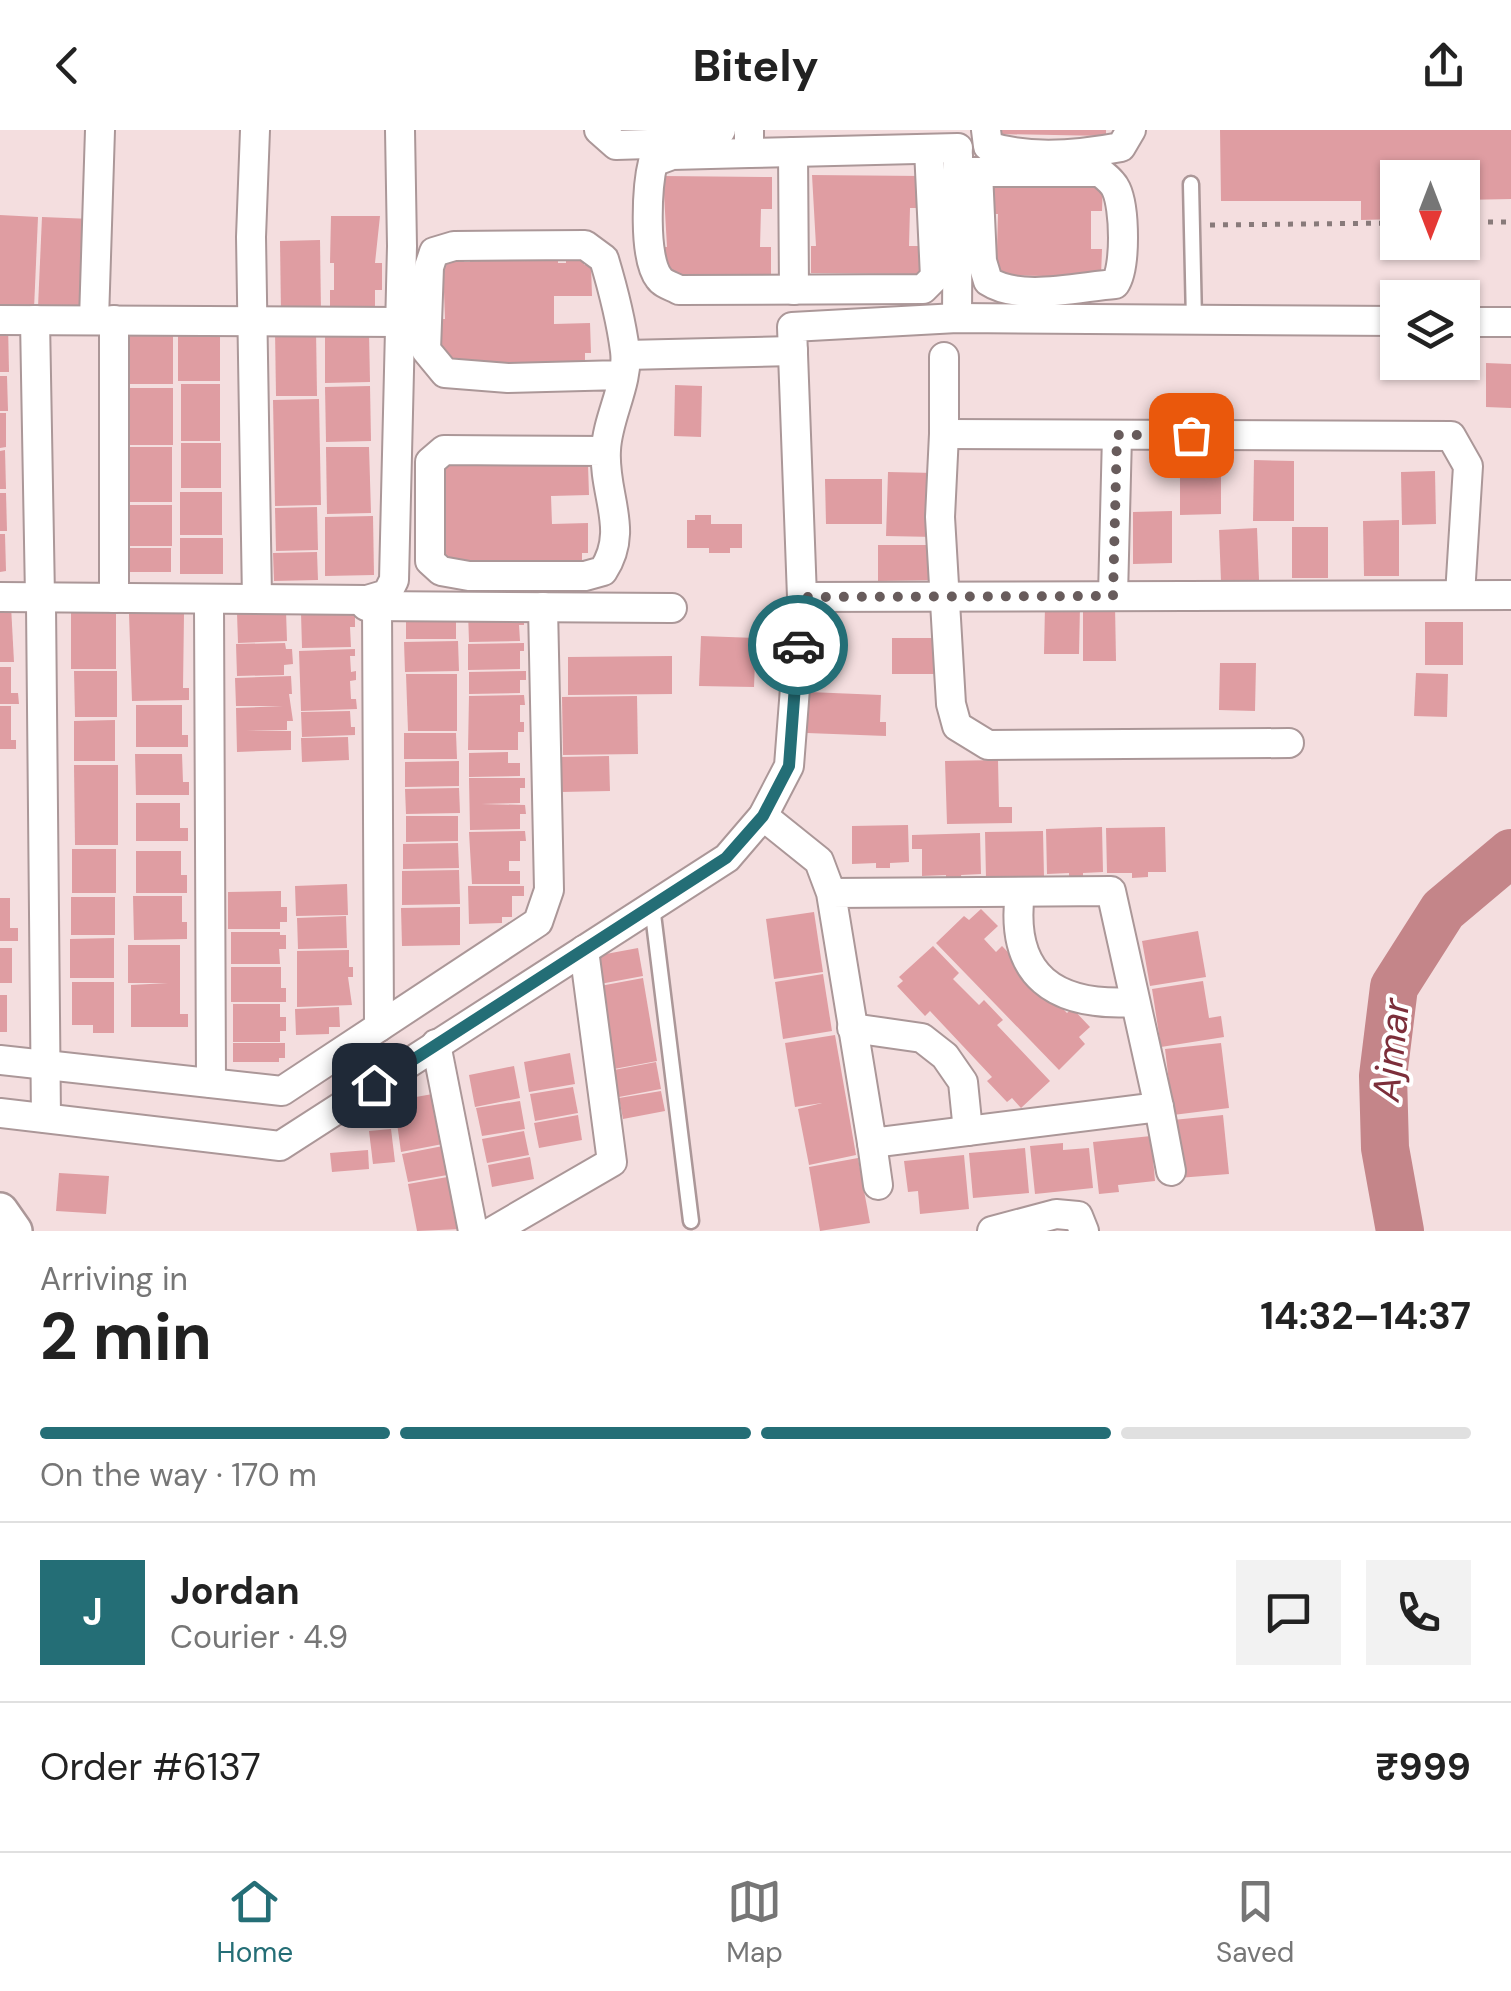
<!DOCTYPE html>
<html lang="en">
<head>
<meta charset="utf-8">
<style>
	body { margin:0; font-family:"DM Sans",sans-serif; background:#f2f2f2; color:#222; height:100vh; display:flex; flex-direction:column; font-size:38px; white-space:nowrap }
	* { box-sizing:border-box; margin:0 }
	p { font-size:32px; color:#767676 }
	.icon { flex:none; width:55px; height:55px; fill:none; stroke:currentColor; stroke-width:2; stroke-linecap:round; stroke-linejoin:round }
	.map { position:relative; height:1101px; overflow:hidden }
	.sheet { display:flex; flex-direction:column; background:#fff; flex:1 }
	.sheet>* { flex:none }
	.needle { width:65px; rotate:180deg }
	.tools { position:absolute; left:1380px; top:30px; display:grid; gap:20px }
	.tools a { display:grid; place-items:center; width:100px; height:100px; border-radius:0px; background:#fff; box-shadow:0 2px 8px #0004; font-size:50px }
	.pin { position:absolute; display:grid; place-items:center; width:85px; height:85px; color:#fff; margin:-42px; border-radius:20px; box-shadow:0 5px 15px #0006 }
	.courier { position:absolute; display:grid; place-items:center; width:100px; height:100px; margin:-50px; border:8px solid #246e76; border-radius:50%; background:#fff; color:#222; box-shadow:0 2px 12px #0007 }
	.overview em { font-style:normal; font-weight:700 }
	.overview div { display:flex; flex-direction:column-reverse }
	.overview { display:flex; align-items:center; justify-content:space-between; height:170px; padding:0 40px }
	h1 { font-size:65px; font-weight:700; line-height:75px }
	.bar { display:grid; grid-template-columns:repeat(4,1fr); gap:15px 10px; align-content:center; height:120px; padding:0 40px }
	.bar i { height:12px; border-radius:8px; background:#e0e0e0 }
	.bar .selected { background:#246e76 }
	.bar p { grid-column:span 4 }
	.line { display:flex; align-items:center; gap:25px; padding:0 40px; border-top:2px solid #e0e0e0 }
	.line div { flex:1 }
	.round { display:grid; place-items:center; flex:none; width:105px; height:105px; border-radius:0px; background:#f2f2f2 }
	header { display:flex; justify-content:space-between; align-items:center; height:130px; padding:0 40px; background:#fff; font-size:45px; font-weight:700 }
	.tabs { display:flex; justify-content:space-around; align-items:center; height:140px; border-top:2px solid #e0e0e0; background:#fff; font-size:28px; color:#767676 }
	.tabs a { display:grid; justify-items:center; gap:5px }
	.tabs .selected { color:#246e76 }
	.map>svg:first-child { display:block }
</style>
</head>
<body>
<header><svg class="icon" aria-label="back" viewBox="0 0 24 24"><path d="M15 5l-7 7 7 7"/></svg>Bitely<svg class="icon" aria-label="share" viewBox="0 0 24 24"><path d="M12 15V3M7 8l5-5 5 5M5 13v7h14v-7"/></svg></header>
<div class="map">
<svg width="1511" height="1101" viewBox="0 0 1511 1101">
	<rect width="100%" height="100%" fill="#f4dedf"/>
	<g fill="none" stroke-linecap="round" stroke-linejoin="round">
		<polyline stroke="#c48589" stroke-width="48" points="1400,1101 1385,1018 1383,946 1394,857 1443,780 1511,723"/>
	</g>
	<g fill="#df9da2">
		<polygon points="996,0 1106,0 1106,6 996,4"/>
		<polygon points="1220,0 1511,0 1511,69 1462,70 1462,48 1398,48 1398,89 1361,90 1361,71 1221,71"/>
		<polygon points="812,45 922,46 921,78 910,78 909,116 920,116 920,144 811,143 811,116 816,116"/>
		<polygon points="663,46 772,47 772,79 761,79 760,117 771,117 771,145 661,144 662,117 667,117"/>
		<polygon points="994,47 1103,49 1102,81 1091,81 1091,119 1102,119 1101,147 992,145 992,119 997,119 998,84 993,84"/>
		<polygon points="0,85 38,87 34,179 0,177"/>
		<polygon points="331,86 380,86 375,133 382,133 382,160 375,160 375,178 330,177 330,160 334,160 334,133 330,133"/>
		<polygon points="42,87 92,89 82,179 38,177"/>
		<polygon points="320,110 321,182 281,183 280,111"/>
		<polygon points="541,126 558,126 558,133 566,133 566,126 584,126 584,135 591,135 592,166 554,166 554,194 590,193 591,223 585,223 585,235 446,237 445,220 439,220 438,189 445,189 444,162 438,163 444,128 464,128 464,132 470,132 469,128 486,127 486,131 541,130"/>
		<polygon points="0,194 8,194 9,242 0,242"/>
		<rect x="178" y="197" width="42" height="54"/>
		<rect x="124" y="198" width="49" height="56"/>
		<polygon points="316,199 317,266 276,266 275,200"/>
		<polygon points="325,202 369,202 370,252 325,253"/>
		<polygon points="1486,233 1511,234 1511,278 1486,277"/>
		<polygon points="0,246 7,246 8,281 0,281"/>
		<rect x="181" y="254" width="39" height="57"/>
		<polygon points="675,255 702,256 701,307 674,306"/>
		<polygon points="370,256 371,311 326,312 325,257"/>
		<rect x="125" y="258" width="48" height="57"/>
		<polygon points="319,269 321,375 275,376 273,270"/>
		<polygon points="0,283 6,283 6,317 0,318"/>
		<rect x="181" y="313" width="40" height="45"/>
		<rect x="125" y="317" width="47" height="55"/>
		<polygon points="326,317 369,317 371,383 327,384"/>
		<polygon points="5,320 6,359 0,359 0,321"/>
		<polygon points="1180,321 1221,321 1221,384 1180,385"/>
		<polygon points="1254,330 1294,331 1294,391 1253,391"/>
		<polygon points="435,333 588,334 589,365 551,366 552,394 588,393 588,423 582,423 582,435 443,437"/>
		<polygon points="1435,341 1436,394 1402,395 1401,342"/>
		<polygon points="888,342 936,343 935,407 886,406"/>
		<polygon points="825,349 882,349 882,394 826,394"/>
		<rect x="180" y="362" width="42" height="43"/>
		<polygon points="0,363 6,363 7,401 0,401"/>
		<rect x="125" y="375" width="47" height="41"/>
		<polygon points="317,377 318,420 276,421 275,378"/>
		<polygon points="1172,381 1172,433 1133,434 1133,382"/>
		<polygon points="695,385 711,385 711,394 742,394 742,418 730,418 730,423 709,423 709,418 687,418 687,390 695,390"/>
		<polygon points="373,386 374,445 325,446 325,387"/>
		<polygon points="1399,390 1399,446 1364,446 1363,391"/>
		<rect x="1292" y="397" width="36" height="51"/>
		<polygon points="1257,398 1259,450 1221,451 1219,400"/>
		<polygon points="0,404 5,404 6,441 0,442"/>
		<rect x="180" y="408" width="43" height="36"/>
		<polygon points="878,415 938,415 938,450 878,451"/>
		<rect x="124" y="418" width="47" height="24"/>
		<polygon points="317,422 318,450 274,451 273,423"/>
		<polygon points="1115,475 1116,531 1083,531 1083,476"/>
		<polygon points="11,476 14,532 0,532 0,477"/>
		<polygon points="1045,476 1080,476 1079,524 1044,524"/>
		<rect x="71" y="477" width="45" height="62"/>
		<rect x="406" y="479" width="50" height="30"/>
		<polygon points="286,481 287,511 238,513 237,483"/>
		<polygon points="355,481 355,497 350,497 351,517 302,518 301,483"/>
		<polygon points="524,481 524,495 519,495 520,511 469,512 468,482"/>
		<polygon points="129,484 184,484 183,558 189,558 189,570 132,571"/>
		<rect x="1425" y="492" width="38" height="43"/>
		<polygon points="701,506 756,508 754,557 699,556"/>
		<polygon points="892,508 936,508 937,544 892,544"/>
		<polygon points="458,511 459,541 405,542 404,512"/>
		<polygon points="285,513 286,519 292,519 293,534 284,535 284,545 237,546 236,514"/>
		<polygon points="524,513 524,521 520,521 520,539 468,540 468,514"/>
		<polygon points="355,519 355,526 350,526 351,542 356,541 356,550 350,551 351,569 356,569 357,579 301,581 299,521"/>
		<polygon points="672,526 672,564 568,565 568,527"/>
		<polygon points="1220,533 1256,533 1255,581 1219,580"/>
		<polygon points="0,537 11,537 11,563 18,563 19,574 0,574"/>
		<polygon points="74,541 117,541 117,587 75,587"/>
		<polygon points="526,541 526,550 520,550 520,563 469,564 469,542"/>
		<polygon points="1416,543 1448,544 1447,587 1414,586"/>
		<polygon points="406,544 457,544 457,601 408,601"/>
		<polygon points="291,546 292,564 289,564 293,591 287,591 287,600 246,601 291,601 291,620 237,622 236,578 283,576 236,576 235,548"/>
		<polygon points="809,562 881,565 880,592 886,592 886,606 807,603"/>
		<polygon points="524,565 525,575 520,575 520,592 524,592 524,602 518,602 518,620 468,620 469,566"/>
		<polygon points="637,566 638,624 563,625 562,567"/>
		<polygon points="136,575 182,575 182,605 188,605 188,617 136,617"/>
		<polygon points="0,576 11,576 11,610 16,610 16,619 0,619"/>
		<polygon points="350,581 351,597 355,597 355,605 302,607 301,582"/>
		<polygon points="115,590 115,631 74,631 74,591"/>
		<polygon points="404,603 456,603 457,629 404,629"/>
		<polygon points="348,607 349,630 302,632 301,608"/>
		<polygon points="508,622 508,633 520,633 520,646 469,647 469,623"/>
		<polygon points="135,624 182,624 183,652 189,652 189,665 136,665"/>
		<polygon points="609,626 610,661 561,662 560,627"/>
		<polygon points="998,630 999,677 1012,677 1012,693 947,694 945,631"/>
		<polygon points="459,631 459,656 405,657 405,632"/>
		<polygon points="74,635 118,635 118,715 75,715"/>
		<polygon points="469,648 525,648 525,658 520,658 520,673 481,674 525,675 526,684 520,684 520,699 470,700"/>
		<polygon points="459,658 460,683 406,684 405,659"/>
		<polygon points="136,673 180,673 180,698 188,698 188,711 136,711"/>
		<polygon points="406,686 458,686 458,711 406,712"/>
		<polygon points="908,695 909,732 890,733 890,738 876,738 876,733 852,734 852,696"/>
		<polygon points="1102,697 1103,742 1083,743 1083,748 1069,748 1069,743 1047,744 1046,699"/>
		<polygon points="1165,697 1166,742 1148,742 1148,747 1132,748 1132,743 1107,743 1106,698"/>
		<polygon points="525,701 526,711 520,711 520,731 509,731 509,741 520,741 520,754 472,754 469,702"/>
		<polygon points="1043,701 1044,747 1024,747 1024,753 1010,754 1010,747 986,748 985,702"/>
		<polygon points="980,703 981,744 961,745 962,751 946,751 946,745 922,746 922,719 912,719 912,705"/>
		<polygon points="458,713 459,738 403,739 403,714"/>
		<rect x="72" y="719" width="44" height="44"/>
		<polygon points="136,721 181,721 181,745 187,745 187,763 136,763"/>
		<polygon points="459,740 460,774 402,775 402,741"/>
		<polygon points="347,754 348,785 296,786 295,756"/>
		<polygon points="468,756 524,756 524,766 512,766 512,787 502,787 502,793 469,794"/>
		<polygon points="281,761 281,777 287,777 287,792 280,792 280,799 228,799 228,762"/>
		<polygon points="133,766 182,766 182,792 187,792 187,809 134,810"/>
		<rect x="71" y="767" width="44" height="38"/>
		<polygon points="0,768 10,768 10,798 18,798 18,811 0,811"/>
		<polygon points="460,777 460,815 402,816 401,778"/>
		<polygon points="981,779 998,796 984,809 996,822 1002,816 1067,883 1072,878 1090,897 1079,907 1085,914 1059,940 936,813 964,786 969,790"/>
		<polygon points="814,782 823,842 774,849 766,789"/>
		<polygon points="346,786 347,818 298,819 297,788"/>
		<polygon points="1198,801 1206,847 1150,856 1142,811"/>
		<polygon points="231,802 280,802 280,805 286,805 286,819 279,819 280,834 231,834"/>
		<polygon points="114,808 114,848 70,848 70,809"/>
		<polygon points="128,815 180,815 180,884 188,884 188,897 131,897 131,855 168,853 128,853"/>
		<polygon points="933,816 959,843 953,849 979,875 984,870 1003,890 997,895 1050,951 1021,978 1012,968 1007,972 987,951 992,947 930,881 925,886 897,856 903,851 899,847"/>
		<rect x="0" y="818" width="12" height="35"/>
		<polygon points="638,818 643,846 600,854 595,826"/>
		<polygon points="349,820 349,837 353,837 353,847 348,847 352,875 297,877 297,821"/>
		<polygon points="231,837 281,837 281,858 286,858 286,872 231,872"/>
		<polygon points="823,844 832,901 783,909 775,852"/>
		<polygon points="643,848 657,931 614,939 600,856"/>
		<polygon points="1203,851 1209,888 1221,886 1224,907 1161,917 1152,859"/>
		<polygon points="72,852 114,852 114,903 93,903 93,895 72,895"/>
		<rect x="0" y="865" width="7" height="37"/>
		<polygon points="233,874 280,874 280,887 286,887 286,901 280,901 280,912 233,912"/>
		<polygon points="339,877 340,897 329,897 329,904 296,905 295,879"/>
		<polygon points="835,905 856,1025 809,1035 798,979 822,973 795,977 785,913"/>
		<polygon points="233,913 285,913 285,928 279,928 279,932 233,932"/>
		<polygon points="1221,913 1229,978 1173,985 1165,919"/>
		<polygon points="570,923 575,954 529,962 524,932"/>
		<polygon points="656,932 661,959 619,967 614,940"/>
		<polygon points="514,936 520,968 475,977 469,945"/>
		<polygon points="573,957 578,983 535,991 530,964"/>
		<polygon points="661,961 665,981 623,989 619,968"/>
		<polygon points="438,963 448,1013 401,1022 394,971"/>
		<polygon points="520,971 525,999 482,1006 476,978"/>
		<polygon points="578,985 582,1010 539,1018 534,993"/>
		<polygon points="1223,985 1229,1044 1178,1048 1173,990"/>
		<polygon points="391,999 395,1032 373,1034 369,1001"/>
		<polygon points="524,1001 529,1025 487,1033 482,1009"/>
		<polygon points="1151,1006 1155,1051 1118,1055 1119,1062 1099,1064 1093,1012"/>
		<polygon points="1063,1013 1063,1020 1089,1018 1093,1058 1035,1064 1030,1016"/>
		<polygon points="448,1015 453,1044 408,1052 402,1024"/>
		<polygon points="1025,1018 1029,1063 973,1068 969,1023"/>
		<polygon points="368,1020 369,1039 332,1042 330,1023"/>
		<polygon points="964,1025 969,1079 920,1084 918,1061 908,1062 904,1031"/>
		<polygon points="530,1027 534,1049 492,1057 488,1035"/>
		<polygon points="858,1028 870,1093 820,1101 809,1037"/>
		<polygon points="59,1043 109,1046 106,1084 56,1081"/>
		<polygon points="453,1046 461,1099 417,1101 408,1054"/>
	</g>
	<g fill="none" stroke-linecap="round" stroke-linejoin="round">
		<defs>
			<g id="service">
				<polyline points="1191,54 1194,191"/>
				<polyline points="652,776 691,1091"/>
			</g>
			<g id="minor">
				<polyline points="255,0 251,107 257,469"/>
				<polyline points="599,0 616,15 713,12 721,0"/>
				<polyline points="749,0 749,23 958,18"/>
				<path d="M986 0 988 16C1030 30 1079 25 1121 17L1131 0"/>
				<polyline points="793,22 794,160"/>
				<path d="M749 23 672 25 653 32C647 56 643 128 659 148 663 154 672 156 679 160L923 159 935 147 929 19"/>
				<path d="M958 42H1100C1106 47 1113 52 1116 59 1125 78 1126 138 1115 154 1078 157 1020 172 988 151L982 131 978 42"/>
				<polyline points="957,188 958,25"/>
				<polyline points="0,190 400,192"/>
				<polyline points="35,190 40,467"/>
				<polyline points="94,190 100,0"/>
				<polyline points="114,190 114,468"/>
				<polyline points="1462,192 1511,192"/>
				<polyline points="626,225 793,221"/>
				<polyline points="944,227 944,304 940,387 951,574 957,596 988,615 1289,613"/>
				<polyline points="944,304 1451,306 1468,336 1460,465"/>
				<path d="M605 321 444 320 430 332V431L441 441 469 446H585L603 441C630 400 603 365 606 320 607 288 629 253 625 221 621 190 613 159 604 129L585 115 454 116 434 122 429 137 426 220 445 243 508 248 622 245"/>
				<polyline points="1113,466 1117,305"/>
				<polyline points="0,467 367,470 387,464 394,450 402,116 400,0"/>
				<polyline points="802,467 1511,465"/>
				<polyline points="41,475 46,988"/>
				<polyline points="209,475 211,953"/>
				<polyline points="366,476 672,478"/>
				<polyline points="377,476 379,897"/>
				<polyline points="763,686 819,731 831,763 1111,761 1159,977 872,1013 831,763"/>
				<path d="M1020 762C1009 847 1056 877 1135 872"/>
				<polyline points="852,898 922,908 945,926 963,952 968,1001"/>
				<polyline points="436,914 473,1101"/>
				<polyline points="0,930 282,961 538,792 549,760 543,477"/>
				<polyline points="1159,977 1171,1041"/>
				<polyline points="0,983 280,1016 727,728 763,686 789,636 802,467 792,197 957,188 1398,191"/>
				<polyline points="872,1013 878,1055"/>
				<polyline points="493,1101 612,1032 584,820"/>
				<polyline points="992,1101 1056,1084 1078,1086 1084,1101"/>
			</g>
			<polyline id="tertiary" points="0,1081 14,1101"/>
		</defs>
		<use href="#service" stroke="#ab9798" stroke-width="19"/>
		<use href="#minor" stroke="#ab9798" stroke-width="32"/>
		<use href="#tertiary" stroke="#ab9798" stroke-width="40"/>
		<g stroke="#887a7a" stroke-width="5" stroke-dasharray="5 8" stroke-linecap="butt">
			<polyline points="1462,92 1511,92"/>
			<polyline points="1210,95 1398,93"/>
		</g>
		<use href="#service" stroke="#fff" stroke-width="14"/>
		<use href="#minor" stroke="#fff" stroke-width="28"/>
		<use href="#tertiary" stroke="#fff" stroke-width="35"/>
	</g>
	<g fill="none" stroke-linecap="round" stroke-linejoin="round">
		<polyline stroke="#685c5c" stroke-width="10" stroke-dasharray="0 18" points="798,515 802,467 1113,466 1117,305 1191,305"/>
		<polyline stroke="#246e76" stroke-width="12" points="374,955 726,728 763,686 789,636 798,515"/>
	</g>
	<g text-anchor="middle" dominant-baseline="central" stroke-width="8" stroke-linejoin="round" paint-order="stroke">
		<g font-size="38" font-style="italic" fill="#7c2e3a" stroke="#fff">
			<text transform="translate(1391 920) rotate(-84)">Ajmar</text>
		</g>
	</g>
</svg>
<div class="tools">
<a><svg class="needle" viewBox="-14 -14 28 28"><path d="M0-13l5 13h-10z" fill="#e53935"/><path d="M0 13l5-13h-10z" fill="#767676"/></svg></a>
<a><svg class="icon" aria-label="layers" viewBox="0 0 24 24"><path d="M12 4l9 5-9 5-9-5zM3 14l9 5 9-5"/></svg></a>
</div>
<div class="pin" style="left:1191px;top:305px;background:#ea580c"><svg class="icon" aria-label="bag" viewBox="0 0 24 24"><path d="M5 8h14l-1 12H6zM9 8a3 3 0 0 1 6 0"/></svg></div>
<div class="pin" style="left:374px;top:955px;background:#1f2937"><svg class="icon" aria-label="home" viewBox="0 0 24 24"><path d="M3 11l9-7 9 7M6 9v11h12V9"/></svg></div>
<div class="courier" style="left:798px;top:515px"><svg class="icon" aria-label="car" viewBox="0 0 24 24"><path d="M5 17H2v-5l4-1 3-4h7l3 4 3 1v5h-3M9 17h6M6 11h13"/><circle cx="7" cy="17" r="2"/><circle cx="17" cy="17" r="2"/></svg></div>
</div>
<section class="sheet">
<div class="overview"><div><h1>2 min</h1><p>Arriving in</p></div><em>14:32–14:37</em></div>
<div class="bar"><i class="selected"></i><i class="selected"></i><i class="selected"></i><i></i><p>On the way · 170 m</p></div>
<div class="line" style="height:180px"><b class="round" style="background:#246e76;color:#fff">J</b><div><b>Jordan</b><p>Courier · 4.9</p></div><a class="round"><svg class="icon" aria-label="chat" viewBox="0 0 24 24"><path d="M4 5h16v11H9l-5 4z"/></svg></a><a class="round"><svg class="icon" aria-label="phone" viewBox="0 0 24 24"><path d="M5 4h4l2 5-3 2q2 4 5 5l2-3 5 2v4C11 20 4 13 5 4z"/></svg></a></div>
<div class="line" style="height:130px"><div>Order #6137</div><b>₹999</b></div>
</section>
<nav class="tabs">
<a class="selected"><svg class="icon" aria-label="home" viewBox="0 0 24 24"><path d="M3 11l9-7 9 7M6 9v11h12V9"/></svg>Home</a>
<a><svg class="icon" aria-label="map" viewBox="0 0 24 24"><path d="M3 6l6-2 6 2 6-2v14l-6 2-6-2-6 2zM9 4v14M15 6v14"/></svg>Map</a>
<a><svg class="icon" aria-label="saved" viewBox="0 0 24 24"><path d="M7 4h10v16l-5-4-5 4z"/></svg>Saved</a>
</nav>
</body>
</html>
